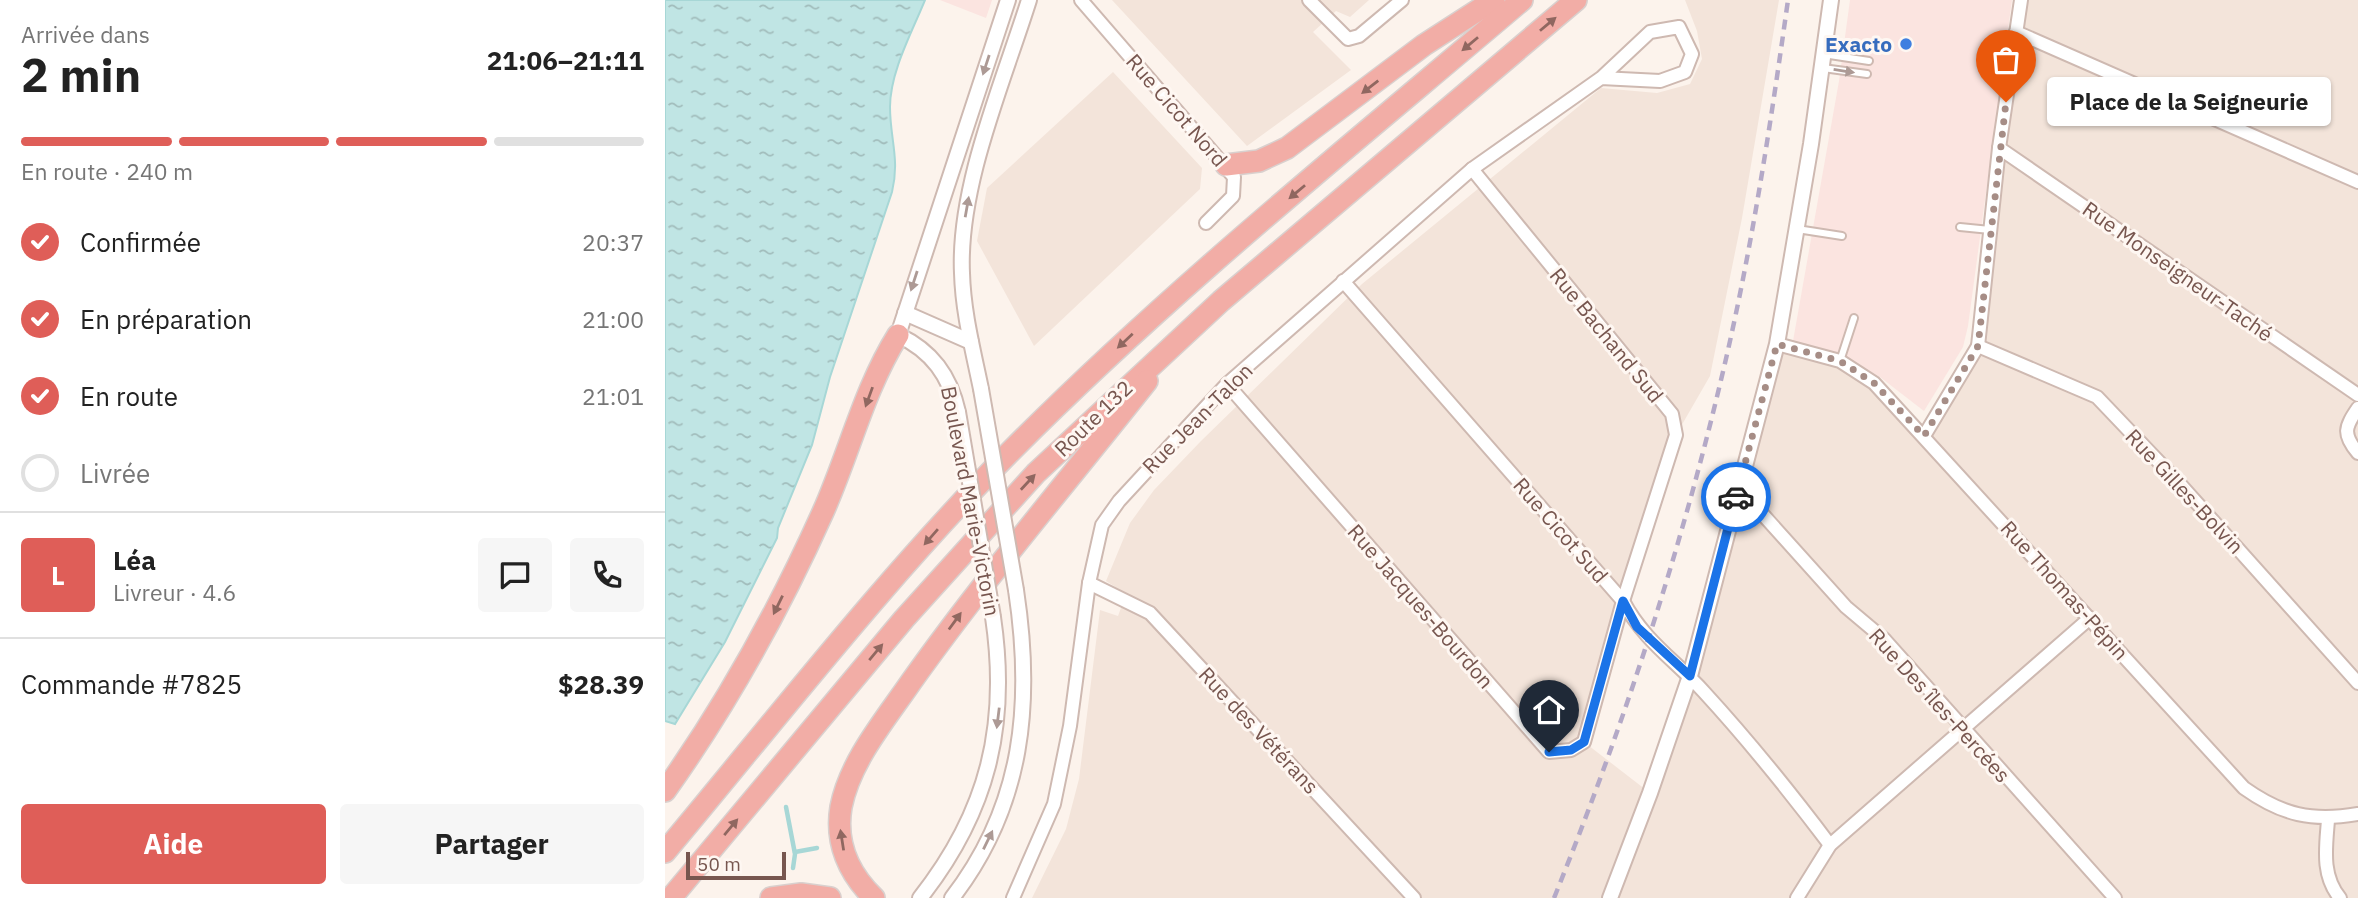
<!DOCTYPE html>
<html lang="fr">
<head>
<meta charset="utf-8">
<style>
	body { margin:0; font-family:"IBM Plex Sans",sans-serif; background:#f6f6f6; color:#222; height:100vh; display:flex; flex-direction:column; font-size:26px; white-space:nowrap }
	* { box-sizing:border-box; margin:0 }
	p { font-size:23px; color:#767676 }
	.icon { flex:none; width:38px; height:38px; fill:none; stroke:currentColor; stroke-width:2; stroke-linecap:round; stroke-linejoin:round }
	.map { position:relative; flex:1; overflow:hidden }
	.drawer { display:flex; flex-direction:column; background:#fff; width:665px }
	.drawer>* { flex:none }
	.scale { position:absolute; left:21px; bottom:18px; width:100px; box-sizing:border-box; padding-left:7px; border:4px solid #77564f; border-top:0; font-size:19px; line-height:24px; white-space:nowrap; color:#77564f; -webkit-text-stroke:5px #fef7f2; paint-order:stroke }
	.pin { position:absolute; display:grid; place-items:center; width:60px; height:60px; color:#fff; margin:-72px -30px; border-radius:50% 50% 50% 0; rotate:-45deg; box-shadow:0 0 7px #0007 }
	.pin .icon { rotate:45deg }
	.courier { position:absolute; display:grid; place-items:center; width:70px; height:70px; margin:-35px; border:5px solid #1a73e8; border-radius:50%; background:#fff; color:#222; box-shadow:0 2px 9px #0007 }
	.bubble { position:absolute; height:49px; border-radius:7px; background:#fff; box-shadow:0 2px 5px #0004; font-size:23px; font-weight:700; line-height:49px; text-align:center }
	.overview em { font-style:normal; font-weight:700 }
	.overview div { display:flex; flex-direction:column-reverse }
	.overview { display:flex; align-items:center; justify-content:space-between; height:119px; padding:0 21px }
	h1 { font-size:46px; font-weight:700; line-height:52px }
	.bar { display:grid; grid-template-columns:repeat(4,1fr); gap:10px 7px; align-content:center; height:84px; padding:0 21px }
	.bar i { height:9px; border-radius:5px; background:#e0e0e0 }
	.bar .active { background:#df5e58 }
	.bar p { grid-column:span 4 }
	.line { display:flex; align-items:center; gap:18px; padding:0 21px; border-top:2px solid #e0e0e0 }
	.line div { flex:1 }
	.round { display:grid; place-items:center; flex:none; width:74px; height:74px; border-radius:7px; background:#f6f6f6 }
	ol { padding:0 21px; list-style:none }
	li { display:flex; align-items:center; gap:21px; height:77px }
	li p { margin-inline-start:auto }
	li .icon { padding:7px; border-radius:50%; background:#df5e58; color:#fff; stroke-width:4 }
	li:last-child { color:#767676 }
	li i { width:38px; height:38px; border:4px solid #e0e0e0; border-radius:50% }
	.action { display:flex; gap:14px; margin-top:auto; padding:14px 21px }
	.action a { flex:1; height:80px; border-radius:7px; background:#df5e58; color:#fff; font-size:28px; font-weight:700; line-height:80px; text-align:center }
	.action a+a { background:#f6f6f6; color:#222 }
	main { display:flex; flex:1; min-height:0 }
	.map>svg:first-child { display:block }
</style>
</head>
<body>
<main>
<section class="drawer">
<div class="overview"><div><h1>2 min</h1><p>Arrivée dans</p></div><em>21:06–21:11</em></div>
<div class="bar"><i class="active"></i><i class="active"></i><i class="active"></i><i></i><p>En route · 240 m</p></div>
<ol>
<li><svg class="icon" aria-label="check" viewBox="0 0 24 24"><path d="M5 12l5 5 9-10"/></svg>Confirmée<p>20:37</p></li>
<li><svg class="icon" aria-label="check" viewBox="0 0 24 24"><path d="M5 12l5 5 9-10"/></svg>En préparation<p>21:00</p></li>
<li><svg class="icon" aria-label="check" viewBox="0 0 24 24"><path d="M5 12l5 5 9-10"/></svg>En route<p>21:01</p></li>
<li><i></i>Livrée</li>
</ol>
<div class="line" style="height:126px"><b class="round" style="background:#df5e58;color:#fff">L</b><div><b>Léa</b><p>Livreur · 4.6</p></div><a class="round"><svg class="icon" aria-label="chat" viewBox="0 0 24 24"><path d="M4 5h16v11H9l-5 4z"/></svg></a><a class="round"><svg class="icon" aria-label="phone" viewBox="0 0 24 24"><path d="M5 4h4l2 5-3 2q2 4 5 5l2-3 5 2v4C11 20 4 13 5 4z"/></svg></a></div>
<div class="line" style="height:91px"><div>Commande #7825</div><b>$28.39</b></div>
<div class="action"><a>Aide</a><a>Partager</a></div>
</section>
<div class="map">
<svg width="1693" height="898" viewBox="0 0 1693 898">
	<defs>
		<pattern id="water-ripples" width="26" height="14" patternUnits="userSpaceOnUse" patternTransform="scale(1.75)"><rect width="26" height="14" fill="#c0e5e4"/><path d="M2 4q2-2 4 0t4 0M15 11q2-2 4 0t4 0" fill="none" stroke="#a1bcbb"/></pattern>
	</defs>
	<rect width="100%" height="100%" fill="#fcf3ec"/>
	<g fill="#f3e4da">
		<polygon points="447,0 704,0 685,17 671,11 648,32 686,70 582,146"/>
		<polygon points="1020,0 1114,0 1077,218 1045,376 1011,435 919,742 985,793 1112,344 1175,361 1209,383 1259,436 1313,346 1356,0 1693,0 1693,898 367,898 401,829 414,779 435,610 453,616 461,594 441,581 465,523 489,490 536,441 697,284 936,88 992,93 1025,84 1037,59 1032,31"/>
		<polygon points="448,72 537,168 535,189 369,346 312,241 322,188"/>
	</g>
	<g fill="#fbe4e0">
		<polygon points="275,0 327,0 321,18"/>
		<polygon points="1185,0 1347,0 1303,326 1298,347 1259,411 1215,377 1174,355 1128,341 1174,81"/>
	</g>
	<path fill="url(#water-ripples)" stroke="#a7d7d6" stroke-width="2" d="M0 0H260C247 32 225 72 225 107 225 139 235 159 227 192L165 377 147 445 113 528 112 538 60 642 10 724 0 721Z"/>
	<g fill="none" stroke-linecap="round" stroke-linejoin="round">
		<g stroke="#a7d7d6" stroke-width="4.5">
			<polyline points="121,807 130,854 128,868"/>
			<polyline points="130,852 152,848"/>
		</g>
		<defs>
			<g id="service">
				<polyline points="1158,54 1204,61"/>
				<polyline points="1158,68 1202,74"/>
				<polyline points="1295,227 1325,230"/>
				<polyline points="1132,229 1177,236"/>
				<polyline points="1175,361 1189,318"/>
			</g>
			<g id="minor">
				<polyline points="416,0 569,177 568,196 541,223"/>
				<polyline points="644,0 683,39 694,36 737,0"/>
				<polyline points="1351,32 1693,182"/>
				<polyline points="1334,148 1693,395"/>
				<path d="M678 281 958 601C979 641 1010 660 1039 692 1084 741 1125 792 1165 845"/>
				<path d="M1112 344 1175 361 1209 383 1579 788C1617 815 1647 822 1693 814"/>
				<polyline points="1313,346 1432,397 1514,483 1693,683"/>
				<polyline points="562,384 884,752 906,750 919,742 958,601 1011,435 1007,414 807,169"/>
				<path d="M1693 408C1680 427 1677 434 1693 453"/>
				<polyline points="1259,436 1313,346 1334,148 1356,0"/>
				<polyline points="1075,479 1083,498 1181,607 1219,639 1450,898"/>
				<polyline points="424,583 485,613 749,898"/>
				<path d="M1663 820C1661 847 1656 875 1675 898"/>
				<polyline points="348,898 389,804 405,726 424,583 437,525 454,501 562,384 807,169 936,78 985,32 1014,27 1027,54 1020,72 995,81 936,78"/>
				<polyline points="1132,898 1165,845 1425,618"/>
			</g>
			<g id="tertiary">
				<polyline points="240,313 306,342"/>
				<path d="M316 389C308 350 298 312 297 273 293 186 338 83 364 0"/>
				<path d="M293 412C285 376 267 351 233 335L343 0"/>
				<path d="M255 898C323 812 344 725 328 617"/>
				<path d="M287 898C359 805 368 702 351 590"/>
				<polyline points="945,898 985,793 1025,676 1112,344 1146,144 1166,0"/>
			</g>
			<g id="motorway">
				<polyline points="561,165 594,161 622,148 759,45 829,0"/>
				<path d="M0 791C62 704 114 610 158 512 184 454 199 389 233 335"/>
				<path d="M0 852C113 717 222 576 346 451 506 290 684 147 857 0"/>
				<polyline points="6,898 239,619 371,473 556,301 911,0"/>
				<polyline points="106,898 136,894 165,898"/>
				<path d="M209 898C184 874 170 843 176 807 185 761 220 720 246 682 320 578 403 481 482 381"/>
			</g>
		</defs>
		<use href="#service" stroke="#ceb9b1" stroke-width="10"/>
		<use href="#minor" stroke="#ceb9b1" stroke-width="16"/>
		<use href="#tertiary" stroke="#ceb9b1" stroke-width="18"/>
		<use href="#motorway" stroke="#d9d0ce" stroke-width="24"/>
		<use href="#service" stroke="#fff" stroke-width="6"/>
		<use href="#minor" stroke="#fff" stroke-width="12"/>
		<use href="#tertiary" stroke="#fff" stroke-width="14"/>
		<use href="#motorway" stroke="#f2ada6" stroke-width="21"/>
		<path stroke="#b4a9c7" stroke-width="4.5" stroke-dasharray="10 7" stroke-linecap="butt" d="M889 898C957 730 1014 557 1056 380 1086 255 1105 128 1123 0"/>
		<defs>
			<g id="tertiary-bridge">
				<polyline points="316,389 351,590"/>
				<polyline points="293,412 328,617"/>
			</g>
		</defs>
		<use href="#tertiary-bridge" stroke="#ceb9b1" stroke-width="18" stroke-linecap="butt"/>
		<use href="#tertiary-bridge" stroke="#fff" stroke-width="14"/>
	</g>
	<defs><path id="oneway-solid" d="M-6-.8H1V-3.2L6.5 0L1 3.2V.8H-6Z" transform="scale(1.75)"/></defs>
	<g fill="#906760">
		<use href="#oneway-solid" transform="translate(883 24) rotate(-40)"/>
		<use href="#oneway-solid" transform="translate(805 44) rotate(140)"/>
		<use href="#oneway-solid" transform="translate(705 87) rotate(142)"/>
		<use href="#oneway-solid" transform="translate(632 192) rotate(140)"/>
		<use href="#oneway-solid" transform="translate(460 341) rotate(137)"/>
		<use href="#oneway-solid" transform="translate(204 397) rotate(110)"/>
		<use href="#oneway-solid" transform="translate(363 482) rotate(-47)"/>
		<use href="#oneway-solid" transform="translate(266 537) rotate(131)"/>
		<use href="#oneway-solid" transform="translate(113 605) rotate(116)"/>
		<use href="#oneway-solid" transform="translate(290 621) rotate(-54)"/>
		<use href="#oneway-solid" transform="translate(211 652) rotate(-50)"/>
		<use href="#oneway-solid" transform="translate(66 827) rotate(-50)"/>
		<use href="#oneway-solid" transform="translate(177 840) rotate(-99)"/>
	</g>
	<g fill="#ad9a95">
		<use href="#oneway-solid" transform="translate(321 65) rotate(108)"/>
		<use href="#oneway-solid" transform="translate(1179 71) rotate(9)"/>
		<use href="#oneway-solid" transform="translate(302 207) rotate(-80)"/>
		<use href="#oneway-solid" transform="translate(249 281) rotate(108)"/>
		<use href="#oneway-solid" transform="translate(333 718) rotate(97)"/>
		<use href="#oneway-solid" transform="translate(323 840) rotate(-64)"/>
	</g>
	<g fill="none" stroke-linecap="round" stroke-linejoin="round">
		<polyline stroke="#a68d86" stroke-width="7" stroke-dasharray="0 12.6" points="1071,497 1112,344 1175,361 1209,383 1259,436 1313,346 1341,102"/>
		<polyline stroke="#1a73e8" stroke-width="9" points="884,752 906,750 919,742 958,601 972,627 1025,676 1071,497"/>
	</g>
	<circle fill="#3f7fe0" stroke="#fef7f2" stroke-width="2.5" cx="1241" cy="44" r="7"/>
	<g text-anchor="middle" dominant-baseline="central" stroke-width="6" stroke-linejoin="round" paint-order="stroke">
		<g font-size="21" font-weight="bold" fill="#366cbe" stroke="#fef7f2" text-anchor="end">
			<text x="1227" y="44">Exacto</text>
		</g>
		<g font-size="21" fill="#77564f" stroke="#fef7f2">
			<text transform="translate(512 110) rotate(49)">Rue Cicot Nord</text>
			<text transform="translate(1513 271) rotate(35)">Rue Monseigneur-Taché</text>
			<text transform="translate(942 335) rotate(51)">Rue Bachand Sud</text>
			<text transform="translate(428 418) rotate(-44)">Route 132</text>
			<text transform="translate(532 418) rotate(-45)">Rue Jean-Talon</text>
			<text transform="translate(1520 491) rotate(47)">Rue Gilles-Bolvin</text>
			<text transform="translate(306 501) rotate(79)">Boulevard Marie-Victorin</text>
			<text transform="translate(896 530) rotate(49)">Rue Cicot Sud</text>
			<text transform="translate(1400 590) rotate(48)">Rue Thomas-Pépin</text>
			<text transform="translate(756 606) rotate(49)">Rue Jacques-Bourdon</text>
			<text transform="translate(1275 705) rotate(48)">Rue Des îles-Percées</text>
			<text transform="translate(594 730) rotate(47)">Rue des Vétérans</text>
		</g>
	</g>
</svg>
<div class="scale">50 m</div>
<div class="pin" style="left:1341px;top:102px;background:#ea580c"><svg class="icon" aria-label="bag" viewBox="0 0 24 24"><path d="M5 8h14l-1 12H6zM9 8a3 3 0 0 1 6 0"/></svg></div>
<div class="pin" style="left:884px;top:752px;background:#1f2937"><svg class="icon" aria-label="home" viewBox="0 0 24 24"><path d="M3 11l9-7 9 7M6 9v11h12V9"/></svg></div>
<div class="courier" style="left:1071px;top:497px"><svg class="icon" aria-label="car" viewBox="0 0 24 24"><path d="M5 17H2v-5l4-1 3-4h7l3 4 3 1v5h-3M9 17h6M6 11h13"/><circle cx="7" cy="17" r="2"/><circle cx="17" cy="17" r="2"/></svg></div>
<div class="bubble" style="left:1382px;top:77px;width:284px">Place de la Seigneurie</div>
</div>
</main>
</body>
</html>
